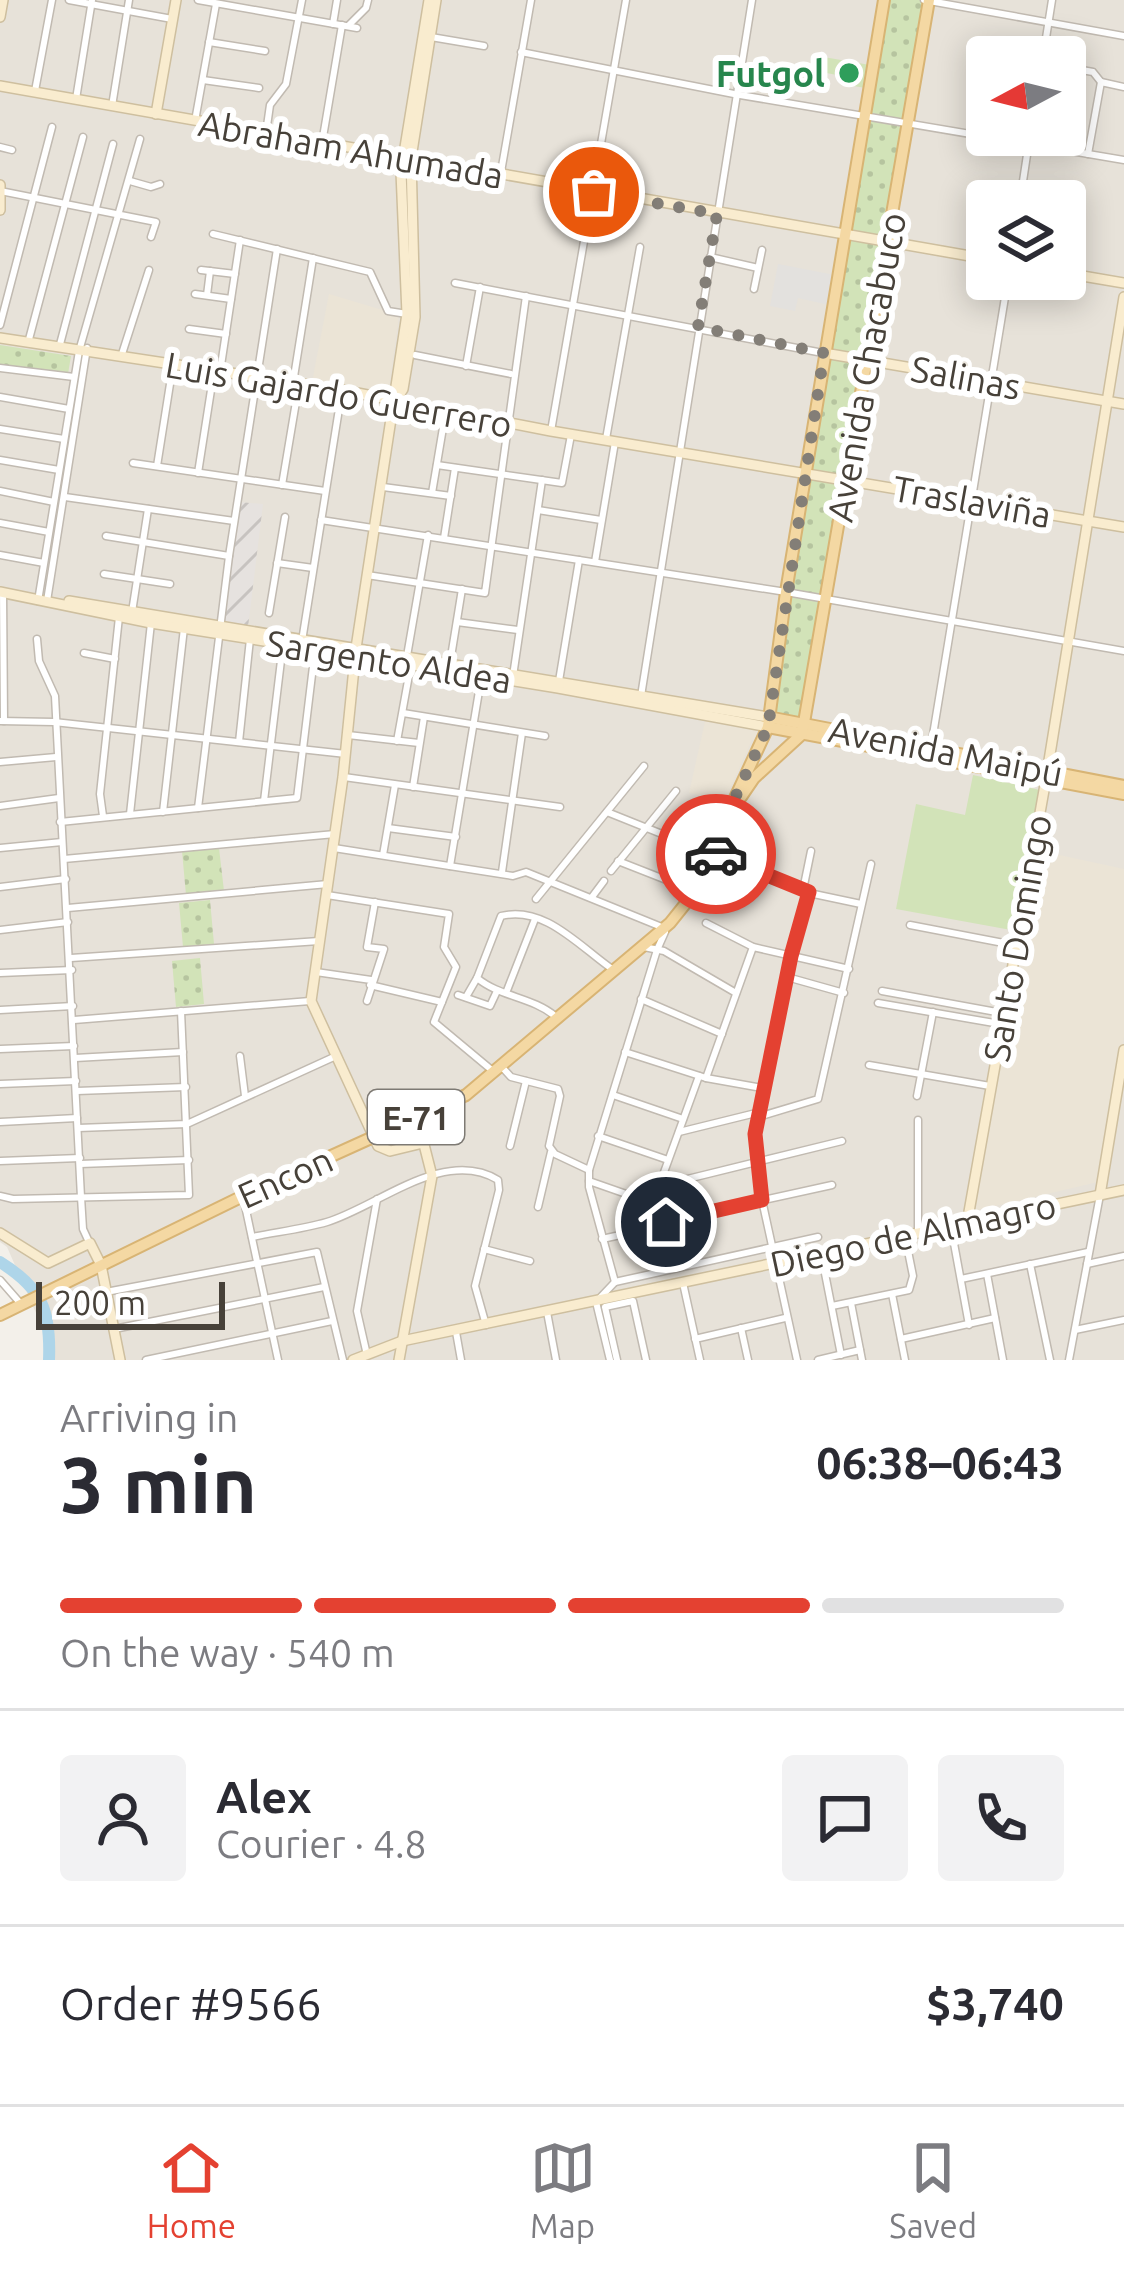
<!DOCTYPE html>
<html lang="en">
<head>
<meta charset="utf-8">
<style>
	body { margin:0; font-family:Ubuntu,sans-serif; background:#f2f2f3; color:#2b2b33; height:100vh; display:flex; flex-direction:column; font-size:45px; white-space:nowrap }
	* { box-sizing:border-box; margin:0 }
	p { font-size:39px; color:#7c7c81 }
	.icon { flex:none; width:66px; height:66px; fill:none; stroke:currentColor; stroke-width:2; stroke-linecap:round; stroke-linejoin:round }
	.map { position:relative; height:1360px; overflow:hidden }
	.side { display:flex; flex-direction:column; background:#fff; flex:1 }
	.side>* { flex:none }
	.needle { width:78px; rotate:263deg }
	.fabs { position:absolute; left:966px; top:36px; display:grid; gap:24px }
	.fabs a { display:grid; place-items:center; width:120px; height:120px; border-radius:12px; background:#fff; box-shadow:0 6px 30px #0003; font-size:60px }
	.scale { position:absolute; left:36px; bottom:30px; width:189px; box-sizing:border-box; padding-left:12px; border:6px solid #474139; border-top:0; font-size:33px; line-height:42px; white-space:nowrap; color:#474139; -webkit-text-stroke:9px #fff; paint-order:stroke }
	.pin { position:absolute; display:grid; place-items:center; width:102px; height:102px; color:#fff; margin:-51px; border:6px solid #fff; border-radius:50%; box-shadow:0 3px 12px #0007 }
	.courier { position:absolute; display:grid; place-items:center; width:120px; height:120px; margin:-60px; border:9px solid #e44131; border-radius:50%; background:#fff; color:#222; box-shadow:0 3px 15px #0007 }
	.head em { font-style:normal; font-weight:700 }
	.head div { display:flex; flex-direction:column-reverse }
	.head { display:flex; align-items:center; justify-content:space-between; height:204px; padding:0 60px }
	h1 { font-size:78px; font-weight:700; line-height:90px }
	.bar { display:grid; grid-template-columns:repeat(4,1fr); gap:18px 12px; align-content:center; height:144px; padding:0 60px }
	.bar i { height:15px; border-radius:9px; background:#e1e1e2 }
	.bar .selected { background:#e44131 }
	.bar p { grid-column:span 4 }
	.line { display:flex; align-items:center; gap:30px; padding:0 60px; border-top:3px solid #e1e1e2 }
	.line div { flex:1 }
	.round { display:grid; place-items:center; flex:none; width:126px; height:126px; border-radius:12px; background:#f2f2f3 }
	.tabs { display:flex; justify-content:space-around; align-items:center; height:168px; border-top:3px solid #e1e1e2; background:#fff; font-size:33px; color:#7c7c81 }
	.tabs a { display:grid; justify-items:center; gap:6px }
	.tabs .selected { color:#e44131 }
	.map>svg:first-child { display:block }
</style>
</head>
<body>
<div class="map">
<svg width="1124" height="1360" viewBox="0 0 1124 1360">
	<defs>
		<pattern id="industrial-furrows" width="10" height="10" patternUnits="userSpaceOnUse" patternTransform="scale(3)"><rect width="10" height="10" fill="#e6e2df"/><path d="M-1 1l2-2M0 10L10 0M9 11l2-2" fill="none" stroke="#c7c3c0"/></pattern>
		<pattern id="park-dots" width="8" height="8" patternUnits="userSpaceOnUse" patternTransform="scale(3)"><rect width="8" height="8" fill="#d2e3b8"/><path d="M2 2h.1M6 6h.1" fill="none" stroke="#b6c49f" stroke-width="1.8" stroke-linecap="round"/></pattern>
	</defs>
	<rect width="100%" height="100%" fill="#f3f0ea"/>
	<path fill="#e7e2d9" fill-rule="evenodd" d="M0 0H1124V1360H52L51 1347 7 1247 0 1242ZM987 57H1065V135H987ZM987 201H1065V279H987Z"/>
	<polygon fill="url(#industrial-furrows)" points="239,502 263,504 248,627 223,624"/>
	<g fill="#ebe4d6">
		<polygon points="329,294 399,315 388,395 312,382"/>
		<polygon points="706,717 759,727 756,740 752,740 725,800 689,793"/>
		<polygon points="1036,850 1124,869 1124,1037 1098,1182 974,1211"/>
	</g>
	<g fill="#d2e3b8">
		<polygon points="812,55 870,65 866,88 847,85 848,77 810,70"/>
		<polygon points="973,775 1040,790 1019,912 1015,912 1011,930 896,909 916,804 965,815"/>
	</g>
	<g fill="url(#park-dots)">
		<polygon points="886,0 925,0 841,479 803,719 771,714"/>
		<polygon points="0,345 71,356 68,374 0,366"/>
		<polygon points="219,848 224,891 186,895 182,851"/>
		<polygon points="210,900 214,944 183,947 179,903"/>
		<polygon points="200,958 204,1004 176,1007 172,961"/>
	</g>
	<polygon fill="#e3e1de" points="778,264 835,275 829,305 798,298 795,311 770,306"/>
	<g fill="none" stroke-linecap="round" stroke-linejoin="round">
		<path stroke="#aed5e9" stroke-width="12" d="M0 1262C42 1288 51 1311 49 1360"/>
		<defs>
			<g id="street">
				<polyline points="69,0 172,19"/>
				<polyline points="198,0 357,28"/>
				<polyline points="924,0 1124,36"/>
				<polyline points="333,24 337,0"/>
				<polyline points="349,25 366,8 368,0"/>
				<polyline points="431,37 484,46"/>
				<polyline points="209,42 265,51"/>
				<polyline points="521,52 734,94 1124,160"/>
				<polyline points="1043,57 1052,0"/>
				<polyline points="1065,67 1093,72 1101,82"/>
				<polyline points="203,80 259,88"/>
				<polyline points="35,91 52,0"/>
				<polyline points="76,99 92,0"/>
				<polyline points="1065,103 1075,105"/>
				<polyline points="112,106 129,0"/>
				<polyline points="195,121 216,4"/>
				<polyline points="266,133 270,105 286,84 302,0"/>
				<polyline points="322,143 342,25"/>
				<polyline points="0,147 12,150"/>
				<polyline points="1088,154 1101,82 1124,87"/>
				<polyline points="501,172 531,0"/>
				<polyline points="130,181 151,187 160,184"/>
				<polyline points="0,191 156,222 151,237"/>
				<polyline points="1020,201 1030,135"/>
				<polyline points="213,234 370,272 388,311 407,314"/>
				<polyline points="710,257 758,268"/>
				<polyline points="201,270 235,274"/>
				<polyline points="455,283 823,353"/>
				<polyline points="754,289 762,250"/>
				<polyline points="195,294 231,299"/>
				<polyline points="207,295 210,271"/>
				<polyline points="0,325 52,127"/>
				<polyline points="189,329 226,334"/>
				<polyline points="28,343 83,137"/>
				<polyline points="59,348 113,144"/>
				<polyline points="415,355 511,374"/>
				<polyline points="121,357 149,270"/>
				<polyline points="466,366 480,287"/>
				<polyline points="0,368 74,377"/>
				<polyline points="220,372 240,240"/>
				<polyline points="293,383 313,258"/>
				<polyline points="0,397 69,409"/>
				<polyline points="0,429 64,439"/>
				<polyline points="551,431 626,0"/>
				<polyline points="606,439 640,247"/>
				<polyline points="0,460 59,470"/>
				<polyline points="133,463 325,491"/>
				<polyline points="437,465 562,483 571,435"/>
				<polyline points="157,466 173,365"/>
				<polyline points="198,473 214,371"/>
				<polyline points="282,485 299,384"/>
				<polyline points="383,487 451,496"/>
				<polyline points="0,491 54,502"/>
				<polyline points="432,493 446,410"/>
				<polyline points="65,497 234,521"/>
				<polyline points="538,510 601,520"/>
				<polyline points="321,520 786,592 1124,651"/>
				<polyline points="0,523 49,532"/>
				<polyline points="106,536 229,556"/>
				<polyline points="444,538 455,468"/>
				<polyline points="0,555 44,563"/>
				<polyline points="595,562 615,442"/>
				<polyline points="277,563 313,568"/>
				<polyline points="104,574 170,584"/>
				<polyline points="367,575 485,593 526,296"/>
				<polyline points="3,592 4,721"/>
				<polyline points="38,601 79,351 140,139"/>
				<polyline points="47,601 87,348"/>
				<polyline points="132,612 148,509"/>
				<polyline points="269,613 285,517"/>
				<polyline points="457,622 518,630"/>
				<polyline points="37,639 39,661 55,696 81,1197 83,1229 89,1242"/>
				<polyline points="302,641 342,390"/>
				<polyline points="84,653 115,659"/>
				<polyline points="407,656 428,535"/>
				<polyline points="450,663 462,589"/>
				<polyline points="513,676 542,480"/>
				<polyline points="559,681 579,560"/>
				<polyline points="641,696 752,0"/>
				<polyline points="403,713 545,736"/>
				<polyline points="0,721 54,722 346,754"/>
				<polyline points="348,735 419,743"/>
				<polyline points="397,741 411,664"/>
				<polyline points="239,742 250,639"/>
				<polyline points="931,747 1008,279"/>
				<polyline points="0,762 56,757"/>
				<polyline points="344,777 560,807"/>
				<polyline points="413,787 424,717"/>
				<polyline points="264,801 283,644"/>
				<polyline points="0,806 59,798"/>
				<polyline points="198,808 229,556 277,249"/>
				<polyline points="163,812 184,628"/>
				<polyline points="607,812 809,893 861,904"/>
				<polyline points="130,814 151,623"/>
				<polyline points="103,816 100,794 119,617"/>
				<polyline points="60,822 297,798 315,650"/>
				<polyline points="388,828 456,837"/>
				<polyline points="0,848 62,842"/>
				<polyline points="334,848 513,876 526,872 664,928"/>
				<polyline points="383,855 395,785"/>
				<polyline points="64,859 335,834"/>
				<polyline points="618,861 692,890"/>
				<polyline points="450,866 482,673"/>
				<polyline points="611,871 676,791"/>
				<polyline points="502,872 522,733"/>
				<polyline points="0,887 66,879"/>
				<polyline points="803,890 811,851"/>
				<polyline points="327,895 449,914 444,947 456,967 434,1022 494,1072"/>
				<polyline points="592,897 604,881"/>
				<polyline points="536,899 644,766"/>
				<polyline points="68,908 328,884"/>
				<polyline points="706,923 753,947 849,969"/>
				<polyline points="910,925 1014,945"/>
				<polyline points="0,930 68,922"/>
				<polyline points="644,947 664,951 736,993"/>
				<polyline points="71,958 319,941"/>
				<polyline points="316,972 371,980"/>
				<polyline points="0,973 72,970"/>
				<polyline points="787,977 844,993"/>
				<polyline points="370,985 442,1002"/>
				<polyline points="882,991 1002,1013"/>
				<polyline points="506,993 535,919"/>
				<polyline points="458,995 490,1006 497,991"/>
				<polyline points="466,997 477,978"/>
				<polyline points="641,999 722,1034"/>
				<polyline points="367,1001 384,949 367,947 375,902"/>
				<polyline points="878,1003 1000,1024"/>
				<polyline points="0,1010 73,1006"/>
				<path d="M555 1016C532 997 500 997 477 978L501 916C544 905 579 946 612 969"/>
				<polyline points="74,1020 310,1001"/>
				<polyline points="0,1049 74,1046"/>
				<polyline points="625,1052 706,1078 762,1088"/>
				<polyline points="240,1056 245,1096"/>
				<polyline points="75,1058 183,1052"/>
				<polyline points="869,1065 990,1086"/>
				<polyline points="501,1066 511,1077 558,1089 560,1096 549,1146 555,1154 589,1170"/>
				<polyline points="706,1078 753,947"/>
				<polyline points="0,1084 76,1081"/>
				<polyline points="77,1091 186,1087"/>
				<polyline points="613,1095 683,1119"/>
				<polyline points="917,1096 933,1012"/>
				<polyline points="758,1117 818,1099 871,864"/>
				<polyline points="0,1122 77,1118"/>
				<polyline points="78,1128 187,1124 336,1056"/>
				<polyline points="679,1132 760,1112"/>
				<polyline points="598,1136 668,1160"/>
				<polyline points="510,1146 526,1081"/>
				<polyline points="0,1161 80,1158"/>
				<polyline points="80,1164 189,1160"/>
				<polyline points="589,1181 652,1203"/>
				<polyline points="659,1186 842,1141"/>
				<polyline points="0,1196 13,1199 189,1195 181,1011"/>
				<polyline points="243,1196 278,1360"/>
				<polyline points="538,1207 551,1152"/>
				<polyline points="666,1222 676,1268"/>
				<polyline points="650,1225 832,1185"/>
				<polyline points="951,1227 969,1325"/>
				<polyline points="918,1232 918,1120"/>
				<path d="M252 1237C276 1232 303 1229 327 1222 377 1207 444 1147 498 1180L499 1190 475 1286 486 1325"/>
				<polyline points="602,1239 643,1230 699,1076"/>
				<polyline points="484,1249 530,1261"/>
				<polyline points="821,1253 841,1355"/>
				<polyline points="1030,1264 1050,1360"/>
				<polyline points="1087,1264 1124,1256"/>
				<polyline points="987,1274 1003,1360"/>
				<polyline points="961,1279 1088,1252"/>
				<polyline points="0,1280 21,1304"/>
				<polyline points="615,1282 589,1187 589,1170 657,950 665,932"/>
				<polyline points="615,1282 818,1237"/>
				<polyline points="683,1283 700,1360"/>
				<polyline points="106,1292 317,1252 343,1360"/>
				<polyline points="892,1294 905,1360"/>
				<polyline points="851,1303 862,1360"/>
				<polyline points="832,1306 909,1290 913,1276 905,1236"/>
				<polyline points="547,1312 556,1360"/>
				<polyline points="741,1328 748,1360"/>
				<polyline points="114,1329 324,1287"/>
				<polyline points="1075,1330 1124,1320"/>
				<polyline points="456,1332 461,1360"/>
				<polyline points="695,1339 785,1318"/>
				<polyline points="901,1339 995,1318"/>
				<polyline points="367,1355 357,1311 377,1199"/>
				<polyline points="146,1360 332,1321"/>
				<polyline points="610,1360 596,1302 615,1282"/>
				<polyline points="617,1360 605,1307 633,1301 646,1360"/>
				<polyline points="797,1360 762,1200 755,1134 791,956 809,893"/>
				<polyline points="818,1360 860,1350"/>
				<polyline points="1069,1360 1100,1195"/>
			</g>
			<g id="secondary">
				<polyline points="0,17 3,0"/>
				<polyline points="0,86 987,259"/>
				<polyline points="156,114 176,0"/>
				<polyline points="0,185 0,210"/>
				<polyline points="1065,273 1124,283"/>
				<polyline points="0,338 342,390 551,431 1124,527"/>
				<polyline points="824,353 1124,404"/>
				<polyline points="396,400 403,389 415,317 411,158 436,0"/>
				<polyline points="0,592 151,623 558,688 768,727"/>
				<polyline points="69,601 768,717"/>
				<polyline points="423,1143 390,1151 378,1146 311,1001 343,777 356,648 407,314 401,172 429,0"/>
				<polyline points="1100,1195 1124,1050"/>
				<polyline points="967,1223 1046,779 1124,297"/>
				<polyline points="0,1233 48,1263 90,1243 101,1265 120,1360"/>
				<polyline points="353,1360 402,1341 1124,1190"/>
				<polyline points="399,1360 432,1176 417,1117"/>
			</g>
			<g id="primary">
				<polyline points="768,717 1124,786"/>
				<polyline points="768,727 1124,794"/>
				<polyline points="741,797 754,778 802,734 929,0"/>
				<polyline points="0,1315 243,1196 466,1095 670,923 686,903 768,727 786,592 884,0"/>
			</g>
		</defs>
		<use href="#street" stroke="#c1bab1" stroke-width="9"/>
		<use href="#secondary" stroke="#cebf9f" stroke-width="12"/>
		<use href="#primary" stroke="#d8b474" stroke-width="14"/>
		<use href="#street" stroke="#fff" stroke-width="6"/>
		<use href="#secondary" stroke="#f9eccf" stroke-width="9"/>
		<use href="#primary" stroke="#f4d8a3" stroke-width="10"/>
	</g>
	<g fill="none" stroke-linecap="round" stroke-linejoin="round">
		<polyline stroke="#837e77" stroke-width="12" stroke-dasharray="0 21.6" points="594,192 717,214 698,327 824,353 768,727 710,851 716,854"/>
		<polyline stroke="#e44131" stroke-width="15" points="666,1222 762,1200 755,1134 791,956 809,892 716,854"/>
	</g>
	<circle fill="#2e9e5b" stroke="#fff" stroke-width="4.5" cx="849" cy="73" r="12"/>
	<g text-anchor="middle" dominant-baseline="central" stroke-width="12" stroke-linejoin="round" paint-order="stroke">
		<rect fill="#fff" stroke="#7e7a74" stroke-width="3" x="368" y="1090" width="96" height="54" rx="9"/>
		<g font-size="33" font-weight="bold" fill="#474139">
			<text x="416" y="1117">E-71</text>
		</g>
		<g font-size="36" font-weight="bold" fill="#27864d" stroke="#fff" text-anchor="end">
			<text x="825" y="73">Futgol</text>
		</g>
		<g font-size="36" fill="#474139" stroke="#fff">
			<text transform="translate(351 149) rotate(10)">Abraham Ahumada</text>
			<text transform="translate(866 367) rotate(-80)">Avenida Chacabuco</text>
			<text transform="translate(966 377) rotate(10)">Salinas</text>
			<text transform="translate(339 394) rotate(10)">Luis Gajardo Guerrero</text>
			<text transform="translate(972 501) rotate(10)">Traslaviña</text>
			<text transform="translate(389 661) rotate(9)">Sargento Aldea</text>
			<text transform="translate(946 751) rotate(11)">Avenida Maipú</text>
			<text transform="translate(1017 938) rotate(-80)">Santo Domingo</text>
			<text transform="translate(285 1177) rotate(-24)">Encon</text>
			<text transform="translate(913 1234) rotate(-12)">Diego de Almagro</text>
		</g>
	</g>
</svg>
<div class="fabs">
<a><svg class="needle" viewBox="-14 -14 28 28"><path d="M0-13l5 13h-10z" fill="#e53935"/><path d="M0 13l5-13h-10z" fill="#7c7c81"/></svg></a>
<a><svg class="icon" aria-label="layers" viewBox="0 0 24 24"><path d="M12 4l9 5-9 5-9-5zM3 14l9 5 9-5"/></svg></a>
</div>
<div class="scale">200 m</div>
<div class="pin" style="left:594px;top:192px;background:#ea580c"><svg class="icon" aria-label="bag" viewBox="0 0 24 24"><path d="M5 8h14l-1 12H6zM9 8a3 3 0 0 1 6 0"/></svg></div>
<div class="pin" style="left:666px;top:1222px;background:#1f2937"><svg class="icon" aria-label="home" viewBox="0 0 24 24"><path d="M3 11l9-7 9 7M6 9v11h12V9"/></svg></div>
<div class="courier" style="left:716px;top:854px"><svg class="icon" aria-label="car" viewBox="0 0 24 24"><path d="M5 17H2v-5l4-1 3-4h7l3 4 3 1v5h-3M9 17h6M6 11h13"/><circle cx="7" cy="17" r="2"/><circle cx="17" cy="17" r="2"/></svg></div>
</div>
<section class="side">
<div class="head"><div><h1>3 min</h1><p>Arriving in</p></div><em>06:38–06:43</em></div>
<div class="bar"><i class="selected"></i><i class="selected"></i><i class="selected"></i><i></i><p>On the way · 540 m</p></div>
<div class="line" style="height:216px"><a class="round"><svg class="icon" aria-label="person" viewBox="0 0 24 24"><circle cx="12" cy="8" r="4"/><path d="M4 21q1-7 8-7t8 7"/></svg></a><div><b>Alex</b><p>Courier · 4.8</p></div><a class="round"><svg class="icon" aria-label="chat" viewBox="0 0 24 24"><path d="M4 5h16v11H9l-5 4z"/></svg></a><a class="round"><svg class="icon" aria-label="phone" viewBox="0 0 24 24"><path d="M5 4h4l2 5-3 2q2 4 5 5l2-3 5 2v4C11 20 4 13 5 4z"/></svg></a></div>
<div class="line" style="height:156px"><div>Order #9566</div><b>$3,740</b></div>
</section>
<nav class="tabs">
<a class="selected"><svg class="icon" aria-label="home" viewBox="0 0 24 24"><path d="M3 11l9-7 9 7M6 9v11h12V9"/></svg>Home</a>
<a><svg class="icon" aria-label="map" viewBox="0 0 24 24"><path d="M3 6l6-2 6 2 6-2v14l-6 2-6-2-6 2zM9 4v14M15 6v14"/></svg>Map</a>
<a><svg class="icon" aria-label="saved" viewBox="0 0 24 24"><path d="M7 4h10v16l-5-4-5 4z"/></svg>Saved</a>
</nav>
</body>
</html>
